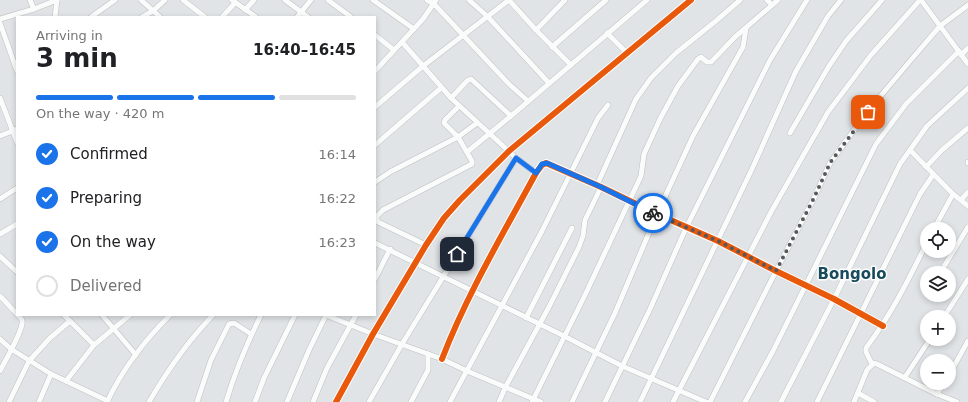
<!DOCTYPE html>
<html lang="en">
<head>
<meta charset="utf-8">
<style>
	body { margin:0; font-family:"DejaVu Sans",sans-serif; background:#f2f2f2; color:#202124; height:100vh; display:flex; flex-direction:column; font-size:15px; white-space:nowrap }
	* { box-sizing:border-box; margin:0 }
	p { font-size:13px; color:#757577 }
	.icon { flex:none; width:22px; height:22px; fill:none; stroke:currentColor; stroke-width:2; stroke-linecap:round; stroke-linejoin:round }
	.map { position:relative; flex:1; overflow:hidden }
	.details { position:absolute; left:16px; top:16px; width:360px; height:300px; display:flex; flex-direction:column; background:#fff; border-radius:0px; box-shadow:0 2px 6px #0003 }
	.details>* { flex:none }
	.tools { position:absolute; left:920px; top:222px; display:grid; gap:8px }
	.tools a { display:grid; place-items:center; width:36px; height:36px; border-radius:50%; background:#fff; box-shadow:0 2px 6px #0003; font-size:20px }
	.pin { position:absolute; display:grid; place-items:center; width:34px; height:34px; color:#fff; margin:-17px; border-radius:8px; box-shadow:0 2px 6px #0006 }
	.courier { position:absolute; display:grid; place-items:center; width:40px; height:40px; margin:-20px; border:3px solid #1a73e8; border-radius:50%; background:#fff; color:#222; box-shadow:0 1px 5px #0007 }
	.overview em { font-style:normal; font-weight:800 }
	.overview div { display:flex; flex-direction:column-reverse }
	.overview { display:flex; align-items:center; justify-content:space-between; height:68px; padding:0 20px }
	h1 { font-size:26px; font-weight:800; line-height:30px }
	.bar { display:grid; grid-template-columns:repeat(4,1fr); gap:6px 4px; align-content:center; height:48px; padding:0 20px }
	.bar i { height:5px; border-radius:3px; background:#e0e0e0 }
	.bar .current { background:#1a73e8 }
	.bar p { grid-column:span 4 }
	ol { padding:0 20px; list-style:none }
	li { display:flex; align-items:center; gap:12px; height:44px }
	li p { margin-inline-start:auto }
	li .icon { padding:4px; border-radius:50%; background:#1a73e8; color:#fff; stroke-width:4 }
	li:last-child { color:#757577 }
	li i { width:22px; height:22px; border:2px solid #e0e0e0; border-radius:50% }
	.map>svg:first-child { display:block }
</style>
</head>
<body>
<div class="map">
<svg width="968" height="402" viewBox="0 0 968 402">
	<rect width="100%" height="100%" fill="#e1e4e7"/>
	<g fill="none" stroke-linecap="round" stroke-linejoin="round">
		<defs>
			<g id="minor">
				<polyline points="30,0 34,9"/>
				<polyline points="141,0 160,17"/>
				<polyline points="183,0 205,17"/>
				<polyline points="232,0 256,17"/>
				<polyline points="285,0 308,17"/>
				<polyline points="328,0 351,17"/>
				<polyline points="373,0 414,29"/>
				<polyline points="427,0 434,4 509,84 528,101"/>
				<polyline points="469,0 487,16 549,83"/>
				<polyline points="509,0 536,30 571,65"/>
				<polyline points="767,0 772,5"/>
				<polyline points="921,0 968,64"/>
				<polyline points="245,10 254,0"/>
				<polyline points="55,17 57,0"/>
				<polyline points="91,17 115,0"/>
				<polyline points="142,17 153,11 165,0"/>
				<polyline points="222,17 235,3"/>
				<polyline points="297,17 311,0"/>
				<polyline points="0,19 34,9 57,0"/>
				<polyline points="0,23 17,71"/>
				<polyline points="536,30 565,0"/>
				<polyline points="607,33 627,53"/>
				<polyline points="375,35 394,50"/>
				<polyline points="402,42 451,98 516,158 536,173"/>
				<polyline points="552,47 606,0"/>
				<polyline points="961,55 968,48"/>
				<polyline points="375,71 423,19 436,0"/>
				<polyline points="0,98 17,142"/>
				<polyline points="451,98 468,80 471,79 511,116"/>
				<polyline points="375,107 423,66 509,0"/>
				<polyline points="790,133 829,66 846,41 882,0"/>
				<polyline points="0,136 17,129"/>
				<polyline points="375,145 441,88"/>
				<polyline points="910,150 953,194 968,206"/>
				<polyline points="467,152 511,116 647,0"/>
				<polyline points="968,163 968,162"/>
				<polyline points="926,167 942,150 968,128"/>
				<polyline points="375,182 390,172 458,137 477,123"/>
				<polyline points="597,185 636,99 651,78 676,53 717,20 740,0"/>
				<polyline points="0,199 17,188"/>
				<polyline points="961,200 968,192"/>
				<polyline points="934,229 953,194"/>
				<polyline points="0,234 17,224"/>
				<polyline points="375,243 564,336 622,366 706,402"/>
				<polyline points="426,245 378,222 376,217 383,210 472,164 472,161 458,137 444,123 445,120 459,106"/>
				<polyline points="0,256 17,272"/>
				<polyline points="940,273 968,227"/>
				<polyline points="375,279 390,249"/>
				<polyline points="0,296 17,314"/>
				<polyline points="64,315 94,345"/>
				<polyline points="102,315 136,355"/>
				<polyline points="944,317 968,279"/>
				<polyline points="526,318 572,228"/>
				<polyline points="0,339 11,349 51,374 108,401"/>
				<path d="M442 359C467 294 503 234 536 173L542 165 546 163 601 187 657 214 718 241 776 271 834 299 883 326"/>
				<path d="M872 364 866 352V348C891 315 909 279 927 242"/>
				<path d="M0 371C6 359 20 336 22 324 23 320 21 318 18 315"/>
				<polyline points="949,375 968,341"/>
				<polyline points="905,377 930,339"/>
				<polyline points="66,381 94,345 130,315"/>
				<polyline points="858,393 874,402"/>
				<polyline points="937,394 944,383"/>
				<polyline points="9,402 29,361 50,338 70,321"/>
				<polyline points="39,402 51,374"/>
				<path d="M107 402C122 370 145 340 170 315"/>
				<path d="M149 402C167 371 188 341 213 315"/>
				<polyline points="197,402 211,360 229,324 234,323 251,334"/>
				<path d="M226 402C235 372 247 343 261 315"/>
				<polyline points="255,402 264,378 295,315"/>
				<polyline points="287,402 309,350 326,315 373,334 442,359 467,371 541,402"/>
				<polyline points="313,402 327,368 356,315"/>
				<polyline points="336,402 373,334 426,245 444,218 460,200 509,151 691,0"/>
				<polyline points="369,402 402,344 516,158"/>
				<polyline points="411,402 428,370 428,354"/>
				<polyline points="450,402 542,231 598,118 608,105"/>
				<polyline points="499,402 506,386 550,305 579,247 583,236 585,220 601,187"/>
				<polyline points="532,402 585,295 641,176 644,154 660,119 678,86 698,59 701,57 707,62 711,62 735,37 778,0"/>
				<polyline points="572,402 615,313 657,214 693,136 743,47 746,28"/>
				<polyline points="605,402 650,309 686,228 770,60 807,0"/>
				<polyline points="640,402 752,169 796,71 828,16 841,0"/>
				<polyline points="673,402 771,212 828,112 871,55 920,0"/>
				<polyline points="710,402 776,271 814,198 830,163 868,111 910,61 940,26 968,5"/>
				<polyline points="745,402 773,351 876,144 906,104 959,51"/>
				<polyline points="781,402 834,299 900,164 927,126 968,88"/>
				<polyline points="817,402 920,194 933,175"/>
				<polyline points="854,402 867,370 874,363 877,364 937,394 957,402"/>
			</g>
		</defs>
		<use href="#minor" stroke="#bec0c2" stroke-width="6"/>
		<use href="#minor" stroke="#fafbfb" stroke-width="5"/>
		<defs>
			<g id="cycleway">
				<path d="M442 359C467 294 503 234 536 173L542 165 546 163 601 187 657 214 718 241 776 271 834 299 883 326"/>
				<polyline points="336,402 373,334 426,245 444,218 460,200 509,151 691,0"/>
			</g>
		</defs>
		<use href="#cycleway" stroke="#fff" stroke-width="8"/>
		<use href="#cycleway" stroke="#e8590c" stroke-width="6"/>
	</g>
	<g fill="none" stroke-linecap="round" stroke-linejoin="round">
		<polyline stroke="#56585b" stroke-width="4" stroke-dasharray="0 7.2" points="653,213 718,241 776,271 814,198 830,163 868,112"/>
		<polyline stroke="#1a73e8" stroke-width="5" points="457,254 516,158 536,173 542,164 547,163 601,187 653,213"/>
	</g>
	<g text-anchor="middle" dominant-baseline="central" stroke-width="3" stroke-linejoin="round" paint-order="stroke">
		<g font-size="15" font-weight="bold" fill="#184b5c" stroke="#fff">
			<text x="852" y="274">Bongolo</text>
		</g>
	</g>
</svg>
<div class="tools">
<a><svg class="icon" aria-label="locate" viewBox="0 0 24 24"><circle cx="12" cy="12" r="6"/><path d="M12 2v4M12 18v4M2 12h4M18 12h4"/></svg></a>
<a><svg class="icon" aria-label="layers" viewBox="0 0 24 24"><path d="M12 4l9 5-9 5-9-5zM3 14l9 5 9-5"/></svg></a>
<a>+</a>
<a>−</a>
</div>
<div class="pin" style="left:868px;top:112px;background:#ea580c"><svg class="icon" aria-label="bag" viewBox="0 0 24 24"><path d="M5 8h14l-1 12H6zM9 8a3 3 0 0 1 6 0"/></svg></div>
<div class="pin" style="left:457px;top:254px;background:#1f2937"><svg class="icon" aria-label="home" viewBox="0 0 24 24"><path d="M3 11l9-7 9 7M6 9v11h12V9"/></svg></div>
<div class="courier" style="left:653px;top:213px"><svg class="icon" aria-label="bike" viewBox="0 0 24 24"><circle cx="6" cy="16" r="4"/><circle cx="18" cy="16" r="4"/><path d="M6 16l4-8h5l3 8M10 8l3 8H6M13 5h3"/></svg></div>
<section class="details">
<div class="overview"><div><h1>3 min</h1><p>Arriving in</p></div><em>16:40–16:45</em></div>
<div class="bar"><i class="current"></i><i class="current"></i><i class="current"></i><i></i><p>On the way · 420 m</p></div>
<ol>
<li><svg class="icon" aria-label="check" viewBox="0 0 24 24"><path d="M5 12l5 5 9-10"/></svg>Confirmed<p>16:14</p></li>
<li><svg class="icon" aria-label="check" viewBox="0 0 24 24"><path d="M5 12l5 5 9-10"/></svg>Preparing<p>16:22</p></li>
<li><svg class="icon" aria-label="check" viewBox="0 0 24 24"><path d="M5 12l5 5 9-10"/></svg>On the way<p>16:23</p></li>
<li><i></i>Delivered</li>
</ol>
</section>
</div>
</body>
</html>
